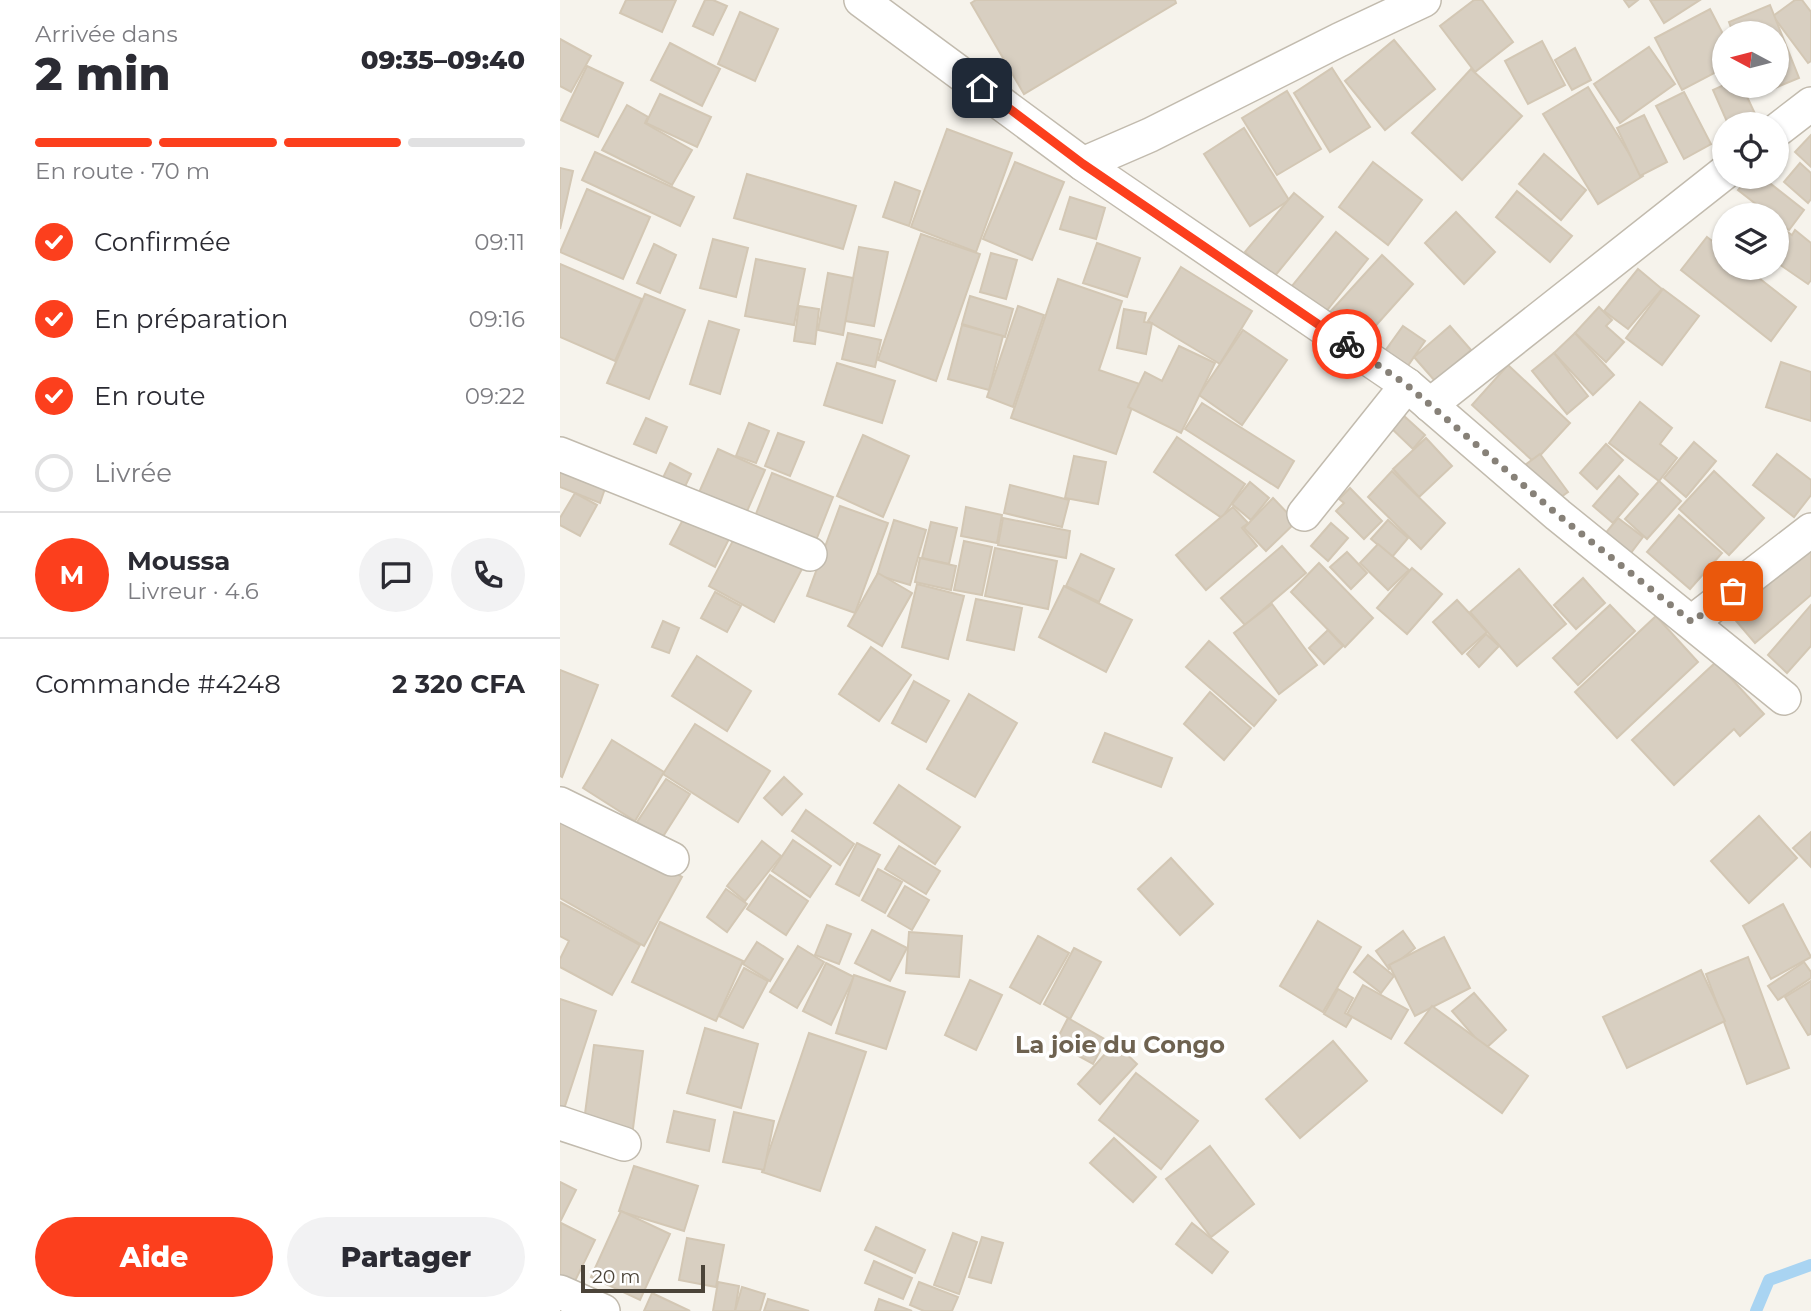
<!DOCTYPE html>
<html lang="fr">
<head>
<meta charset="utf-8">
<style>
	body { margin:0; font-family:Montserrat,sans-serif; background:#f2f2f3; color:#2b2b33; height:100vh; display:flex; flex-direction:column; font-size:26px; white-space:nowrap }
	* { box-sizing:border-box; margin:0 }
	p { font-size:23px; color:#7c7c81 }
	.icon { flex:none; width:38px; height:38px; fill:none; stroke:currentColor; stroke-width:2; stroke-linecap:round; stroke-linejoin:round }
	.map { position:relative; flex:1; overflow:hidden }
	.side { display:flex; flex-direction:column; background:#fff; width:560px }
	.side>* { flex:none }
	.needle { width:46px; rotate:277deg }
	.tools { position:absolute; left:1152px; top:21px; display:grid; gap:14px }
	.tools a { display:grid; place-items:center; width:77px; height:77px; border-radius:50%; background:#fff; box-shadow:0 2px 5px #0004; font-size:35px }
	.scale { position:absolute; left:21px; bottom:18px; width:124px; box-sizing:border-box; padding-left:7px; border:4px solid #4b4439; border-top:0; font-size:19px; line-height:24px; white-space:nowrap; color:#4b4439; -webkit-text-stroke:5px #fff; paint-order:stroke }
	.pin { position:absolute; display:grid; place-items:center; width:60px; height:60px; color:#fff; margin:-30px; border-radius:14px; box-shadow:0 4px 10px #0006 }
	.courier { position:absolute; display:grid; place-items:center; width:70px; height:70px; margin:-35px; border:5px solid #fc3f1d; border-radius:50%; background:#fff; color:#222; box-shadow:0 2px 9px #0007 }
	.summary em { font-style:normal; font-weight:800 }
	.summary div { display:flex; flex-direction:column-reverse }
	.summary { display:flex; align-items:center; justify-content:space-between; height:119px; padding:0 35px }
	h1 { font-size:46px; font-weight:800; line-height:52px }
	.bar { display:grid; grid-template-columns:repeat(4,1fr); gap:10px 7px; align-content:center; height:84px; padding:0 35px }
	.bar i { height:9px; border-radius:5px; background:#e1e1e2 }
	.bar .on { background:#fc3f1d }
	.bar p { grid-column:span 4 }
	.line { display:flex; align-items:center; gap:18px; padding:0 35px; border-top:2px solid #e1e1e2 }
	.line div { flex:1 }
	.round { display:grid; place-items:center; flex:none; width:74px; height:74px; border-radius:37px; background:#f2f2f3 }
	ol { padding:0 35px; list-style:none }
	li { display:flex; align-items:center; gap:21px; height:77px }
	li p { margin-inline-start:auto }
	li .icon { padding:7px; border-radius:50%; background:#fc3f1d; color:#fff; stroke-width:4 }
	li:last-child { color:#7c7c81 }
	li i { width:38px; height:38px; border:4px solid #e1e1e2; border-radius:50% }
	.button { display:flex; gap:14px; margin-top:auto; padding:14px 35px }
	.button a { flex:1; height:80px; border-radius:42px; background:#fc3f1d; color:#fff; font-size:28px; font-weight:800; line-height:80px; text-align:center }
	.button a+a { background:#f2f2f3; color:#2b2b33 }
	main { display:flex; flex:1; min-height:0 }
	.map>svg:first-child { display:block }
</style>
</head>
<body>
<main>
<section class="side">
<div class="summary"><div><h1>2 min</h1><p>Arrivée dans</p></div><em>09:35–09:40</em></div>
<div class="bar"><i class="on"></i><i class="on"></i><i class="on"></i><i></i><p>En route · 70 m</p></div>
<ol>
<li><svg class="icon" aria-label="check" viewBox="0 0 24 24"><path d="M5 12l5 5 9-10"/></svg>Confirmée<p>09:11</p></li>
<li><svg class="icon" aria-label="check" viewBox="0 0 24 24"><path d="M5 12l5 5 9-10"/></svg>En préparation<p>09:16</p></li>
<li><svg class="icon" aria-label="check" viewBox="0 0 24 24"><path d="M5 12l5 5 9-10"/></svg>En route<p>09:22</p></li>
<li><i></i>Livrée</li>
</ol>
<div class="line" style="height:126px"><b class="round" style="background:#fc3f1d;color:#fff">M</b><div><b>Moussa</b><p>Livreur · 4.6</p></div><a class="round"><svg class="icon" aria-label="chat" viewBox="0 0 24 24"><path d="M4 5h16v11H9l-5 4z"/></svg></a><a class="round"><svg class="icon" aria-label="phone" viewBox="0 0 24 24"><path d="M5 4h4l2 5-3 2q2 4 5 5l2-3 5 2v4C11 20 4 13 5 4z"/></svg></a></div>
<div class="line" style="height:91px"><div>Commande #4248</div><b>2 320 CFA</b></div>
<div class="button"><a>Aide</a><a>Partager</a></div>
</section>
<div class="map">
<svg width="1251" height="1311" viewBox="0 0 1251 1311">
	<rect width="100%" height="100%" fill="#f6f3ec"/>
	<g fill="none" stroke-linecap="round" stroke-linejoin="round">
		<polyline stroke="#a9d4f2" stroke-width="12" points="1196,1311 1209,1280 1251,1265"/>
	</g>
	<g fill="#d8cfc1" stroke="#d3c7b4" stroke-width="2">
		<polygon points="66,0 116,0 102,32 60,13"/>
		<polygon points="145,0 153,0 167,6 153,35 133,26"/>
		<polygon points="416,0 615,0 616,3 464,94 411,3"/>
		<polygon points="914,0 922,0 953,42 915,72 880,26"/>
		<polygon points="1064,0 1078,0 1069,7"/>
		<polygon points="1090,0 1140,0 1104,23"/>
		<polygon points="1235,0 1242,0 1251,12 1251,61 1248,63 1213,16"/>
		<polygon points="1210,5 1239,78 1198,95 1195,86 1216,86 1216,33 1173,33 1169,22"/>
		<polygon points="1150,9 1164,36 1164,68 1122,90 1095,38"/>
		<polygon points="180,12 218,29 195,81 158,64"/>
		<polygon points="0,39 31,56 11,92 0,86"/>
		<polygon points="834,40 875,89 825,130 785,81"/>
		<polygon points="982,41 1005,85 968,104 945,61"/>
		<polygon points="110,43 160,69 142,106 91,80"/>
		<polygon points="1089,47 1115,84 1060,123 1034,84"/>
		<polygon points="1015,48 1031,80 1012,90 995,60"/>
		<polygon points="27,66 63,83 38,137 1,120"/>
		<polygon points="772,68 810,127 770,152 734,93"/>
		<polygon points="911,69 962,116 902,180 852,133"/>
		<polygon points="1164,85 1182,86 1197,118 1183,124 1168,124 1153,90"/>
		<polygon points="1028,87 1083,176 1038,204 983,114"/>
		<polygon points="727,91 761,149 717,175 682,118"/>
		<polygon points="1124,92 1151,144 1124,159 1096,106"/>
		<polygon points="100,94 151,117 137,147 86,123"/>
		<polygon points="67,105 88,117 85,123 132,150 112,185 42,150"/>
		<polygon points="1084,115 1107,162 1080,176 1057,128"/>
		<polygon points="684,128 729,200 690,226 644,154"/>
		<polygon points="387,129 452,153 416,252 351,227"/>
		<polygon points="1251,135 1251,167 1235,152"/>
		<polygon points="35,152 134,197 120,226 22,180"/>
		<polygon points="984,154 1026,190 1001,220 959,184"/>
		<polygon points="455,162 504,182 472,260 423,239"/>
		<polygon points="813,162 862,200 828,245 779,207"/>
		<polygon points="1240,163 1251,173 1251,199 1248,203 1224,182"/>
		<polygon points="0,168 13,171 0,229"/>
		<polygon points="187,174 296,206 283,249 174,218"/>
		<polygon points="1189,177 1202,177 1244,210 1229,230 1216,220 1216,215 1210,215 1178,190"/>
		<polygon points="335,182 360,191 349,226 323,217"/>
		<polygon points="27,189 90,217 63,279 0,252"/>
		<polygon points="957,191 1012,236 990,262 936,217"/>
		<polygon points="734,193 763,217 714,277 685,252"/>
		<polygon points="510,197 545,208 536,239 500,229"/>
		<polygon points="896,212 935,252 904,284 865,243"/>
		<polygon points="1216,224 1232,235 1235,230 1251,243 1251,280 1248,284 1216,262"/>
		<polygon points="776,232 808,259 760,319 727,292"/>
		<polygon points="361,234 420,254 376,381 318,360"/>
		<polygon points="1147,237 1164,250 1164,268 1186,268 1236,307 1211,341 1121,270"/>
		<polygon points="153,239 188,248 176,297 140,288"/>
		<polygon points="537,243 580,258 567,297 523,283"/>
		<polygon points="94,244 116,255 100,293 77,283"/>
		<polygon points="299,247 328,252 314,326 285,321"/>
		<polygon points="431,253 457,260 446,299 420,292"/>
		<polygon points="822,255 853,284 802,341 770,312"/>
		<polygon points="196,259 245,269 234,325 185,316"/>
		<polygon points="0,264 82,299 55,361 0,337"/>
		<polygon points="621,267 692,311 660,364 588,321"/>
		<polygon points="1078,269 1102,289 1068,329 1044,311"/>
		<polygon points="268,273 293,278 283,335 258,330"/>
		<polygon points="498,279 562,301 539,370 580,384 556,454 451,418"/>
		<polygon points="1103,289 1139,316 1102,365 1066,338"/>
		<polygon points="85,294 125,310 89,399 47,383"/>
		<polygon points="410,296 453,309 445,337 402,324"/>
		<polygon points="239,306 259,309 255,344 234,341"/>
		<polygon points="458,306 484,315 453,407 427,397"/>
		<polygon points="1039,307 1052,320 1046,326 1064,342 1046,362 1015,333"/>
		<polygon points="564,309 586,313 584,322 592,323 586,354 557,348"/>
		<polygon points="149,321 179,330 160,394 130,384"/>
		<polygon points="402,325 443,336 429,390 388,379"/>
		<polygon points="843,326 865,341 847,367 825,351"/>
		<polygon points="890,326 911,350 875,381 854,357"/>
		<polygon points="683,330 727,360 682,425 639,395"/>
		<polygon points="288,333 321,340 315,367 282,359"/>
		<polygon points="1015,333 1054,375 1033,395 994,353"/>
		<polygon points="619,346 655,363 621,433 568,407 585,372 602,381"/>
		<polygon points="994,353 1028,396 1007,414 972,371"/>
		<polygon points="1221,362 1251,372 1251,421 1206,407"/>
		<polygon points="277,363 335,381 322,423 264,405"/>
		<polygon points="948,365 1010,423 974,462 912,405"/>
		<polygon points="1080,402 1112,428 1100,444 1117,458 1099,481 1049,443"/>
		<polygon points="642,403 734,461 718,488 625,429"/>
		<polygon points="843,415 865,435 853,449 831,428"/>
		<polygon points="86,418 107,427 96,453 74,444"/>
		<polygon points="189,423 209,431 196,463 176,456"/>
		<polygon points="218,433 244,442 230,476 205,466"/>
		<polygon points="303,435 349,456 323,517 277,496"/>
		<polygon points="617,437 685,484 662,518 594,472"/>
		<polygon points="866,438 892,466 859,497 833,469"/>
		<polygon points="1134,442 1156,461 1126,497 1104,478"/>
		<polygon points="1046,444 1063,460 1037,489 1020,473"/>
		<polygon points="158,449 205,470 181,525 134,504"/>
		<polygon points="980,454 1008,492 980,512 953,474"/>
		<polygon points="1217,454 1251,480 1251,495 1234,517 1193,485"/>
		<polygon points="0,456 50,474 40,503 0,487"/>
		<polygon points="514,456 546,462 538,504 505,498"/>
		<polygon points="110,463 131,474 120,497 99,486"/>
		<polygon points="832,471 885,523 861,549 808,497"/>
		<polygon points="1154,471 1204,518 1169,555 1119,509"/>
		<polygon points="212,473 273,497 253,548 192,524"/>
		<polygon points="1059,476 1078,494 1053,523 1033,506"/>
		<polygon points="1099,481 1121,501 1087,539 1065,519"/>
		<polygon points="690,482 709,498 691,520 672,504"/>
		<polygon points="450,485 509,500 502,527 444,513"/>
		<polygon points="790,488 822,521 804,539 776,511 784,503 779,499"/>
		<polygon points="15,493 37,505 20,536 0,525 0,518"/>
		<polygon points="713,498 736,522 706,551 684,528"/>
		<polygon points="280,506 328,523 295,613 247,596"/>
		<polygon points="406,507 442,515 437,543 401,536"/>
		<polygon points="673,507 688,523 682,528 697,546 646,590 616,555"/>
		<polygon points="128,510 172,533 155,567 110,544"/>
		<polygon points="1119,515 1162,553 1130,589 1087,552"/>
		<polygon points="443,518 510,531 506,558 438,545"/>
		<polygon points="1058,518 1083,537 1070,554 1044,535"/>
		<polygon points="334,520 366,530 350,585 317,575"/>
		<polygon points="828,520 848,538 832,557 811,539"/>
		<polygon points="371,522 397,528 389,564 362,558"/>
		<polygon points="771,523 788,538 768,561 751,546"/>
		<polygon points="177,533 242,569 214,622 149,586"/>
		<polygon points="1251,537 1251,595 1195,643 1166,609"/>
		<polygon points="404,541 432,547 422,595 394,590"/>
		<polygon points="818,544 849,570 828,590 800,563"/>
		<polygon points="722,546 746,573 685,625 661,598"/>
		<polygon points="435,548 497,561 488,609 425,596"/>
		<polygon points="787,552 807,573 791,589 770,567"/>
		<polygon points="521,554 554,569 539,602 506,586"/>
		<polygon points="360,558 396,566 391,590 355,582"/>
		<polygon points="759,563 813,618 785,647 731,592"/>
		<polygon points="852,568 882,594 847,634 817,608"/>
		<polygon points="959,569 1006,624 957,666 910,612"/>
		<polygon points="318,573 352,593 322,646 288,626"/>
		<polygon points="1023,578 1045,603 1016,629 994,605"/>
		<polygon points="357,584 404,596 388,659 342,647"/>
		<polygon points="504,586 572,620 546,672 479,637"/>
		<polygon points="155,592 181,606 167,632 141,618"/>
		<polygon points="416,599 462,608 454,650 407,640"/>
		<polygon points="897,600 927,632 902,654 873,622"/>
		<polygon points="712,604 757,665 719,694 674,633"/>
		<polygon points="1050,605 1075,631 1018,685 993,658"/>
		<polygon points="1251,605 1251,646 1227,673 1208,655"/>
		<polygon points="1096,616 1138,662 1057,738 1015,692"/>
		<polygon points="103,621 119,628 109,653 92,647"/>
		<polygon points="768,630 783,646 764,664 749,648"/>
		<polygon points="926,634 939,646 919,667 907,654"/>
		<polygon points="649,641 716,700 694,726 626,667"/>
		<polygon points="311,647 351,675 319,721 279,694"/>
		<polygon points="137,656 191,691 167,731 112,696"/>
		<polygon points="1156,662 1204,714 1180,736 1174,729 1114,785 1072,740"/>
		<polygon points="0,670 38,685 2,777 0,776"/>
		<polygon points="354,681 389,701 366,742 332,723"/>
		<polygon points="650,692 691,728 664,760 624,724"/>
		<polygon points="409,694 457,723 415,797 367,769"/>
		<polygon points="135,724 210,771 178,822 103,774"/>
		<polygon points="545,733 612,758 601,787 533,762"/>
		<polygon points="52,740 104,772 75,821 23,788"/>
		<polygon points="224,777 242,794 222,815 204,798"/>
		<polygon points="106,779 130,794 102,838 77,822"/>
		<polygon points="339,785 400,827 375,864 314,823"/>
		<polygon points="0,808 122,877 84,946 0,898"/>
		<polygon points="246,810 294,844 280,865 232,831"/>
		<polygon points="1199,816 1237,858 1189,903 1151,861"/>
		<polygon points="1251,832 1251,867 1233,848"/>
		<polygon points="233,840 271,866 250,897 212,871"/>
		<polygon points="202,841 221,856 185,901 167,886"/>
		<polygon points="297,843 320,855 299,896 276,884"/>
		<polygon points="339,846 380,871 366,894 325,869"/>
		<polygon points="611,858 653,904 620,935 578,889"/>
		<polygon points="318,869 342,882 325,913 302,900"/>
		<polygon points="210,875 248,901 226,935 187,909"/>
		<polygon points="345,886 369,900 352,930 328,916"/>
		<polygon points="166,889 187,904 167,932 147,917"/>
		<polygon points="0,902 80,945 52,995 0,967 0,959 9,941 0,936"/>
		<polygon points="1223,904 1251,957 1211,979 1183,926"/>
		<polygon points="758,921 801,947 763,1012 720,986"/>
		<polygon points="100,922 183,961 156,1021 72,982"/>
		<polygon points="267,925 291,934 279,964 255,955"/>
		<polygon points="312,930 347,948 330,981 295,963"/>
		<polygon points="843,931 855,948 829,969 816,951"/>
		<polygon points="349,932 402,936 399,977 346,973"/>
		<polygon points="478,936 509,953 480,1004 450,987"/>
		<polygon points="884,937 910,988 855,1016 829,965"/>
		<polygon points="197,942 223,959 210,981 183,964"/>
		<polygon points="238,946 264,962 237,1008 210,992"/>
		<polygon points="514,948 541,962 510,1019 484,1004"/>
		<polygon points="808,955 834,976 821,993 794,972"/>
		<polygon points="1188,957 1229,1068 1187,1084 1146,974"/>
		<polygon points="1244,962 1251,972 1251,978 1218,1000 1208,986"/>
		<polygon points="266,963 294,977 271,1025 243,1011"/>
		<polygon points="184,968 208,981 183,1028 159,1016"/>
		<polygon points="1141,970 1165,1021 1067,1068 1043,1017"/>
		<polygon points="294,975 345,992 326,1049 276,1033"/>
		<polygon points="410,980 442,995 416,1050 385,1035"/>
		<polygon points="1251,981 1251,1034 1248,1035 1225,997"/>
		<polygon points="803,985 848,1010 831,1039 787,1014"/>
		<polygon points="778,989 793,998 785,1013 792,1017 786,1027 764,1014"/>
		<polygon points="914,993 946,1030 925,1049 892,1011"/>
		<polygon points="0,999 36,1011 3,1112 0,1111"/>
		<polygon points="872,1006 968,1076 942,1113 845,1043"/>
		<polygon points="508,1018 546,1040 533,1064 495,1043"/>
		<polygon points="145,1028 198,1044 181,1108 127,1093"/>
		<polygon points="249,1033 306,1052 260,1191 202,1172"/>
		<polygon points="773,1041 807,1081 740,1138 706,1099"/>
		<polygon points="555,1043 577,1064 540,1104 518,1084"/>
		<polygon points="34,1045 83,1051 72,1136 23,1129"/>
		<polygon points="576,1073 638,1121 601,1169 539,1120"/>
		<polygon points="114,1111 155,1120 149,1151 107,1142"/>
		<polygon points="174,1112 214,1121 204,1170 163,1162"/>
		<polygon points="554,1138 596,1177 573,1202 530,1163"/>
		<polygon points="650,1146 694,1204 651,1237 606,1179"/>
		<polygon points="74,1166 138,1186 124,1231 59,1211"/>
		<polygon points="0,1182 16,1190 0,1222"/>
		<polygon points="61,1211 110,1234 80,1300 31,1277"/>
		<polygon points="1,1223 35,1240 14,1283 0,1276"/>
		<polygon points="632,1223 668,1252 652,1273 616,1244"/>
		<polygon points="316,1227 365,1250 355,1273 305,1250"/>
		<polygon points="393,1233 417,1242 399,1294 374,1285"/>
		<polygon points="422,1237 443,1243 431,1283 409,1277"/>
		<polygon points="127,1238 164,1245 156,1287 119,1280"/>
		<polygon points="314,1261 352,1278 343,1299 305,1283"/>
		<polygon points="158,1282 179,1286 175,1311 153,1311"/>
		<polygon points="359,1282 398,1297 392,1311 364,1311 350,1305"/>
		<polygon points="182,1287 205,1294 200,1311 175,1311"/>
		<polygon points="92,1293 130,1311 84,1311"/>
		<polygon points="208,1299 249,1311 204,1311"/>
		<polygon points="319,1299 352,1311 315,1311"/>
	</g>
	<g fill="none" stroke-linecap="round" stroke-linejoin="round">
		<defs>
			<g id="street">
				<polyline points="301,0 523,164 847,385 998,515 1224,698"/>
				<polyline points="1216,131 1251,104"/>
				<polyline points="523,164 590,135 779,40 864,0"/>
				<polyline points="870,405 1164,173"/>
				<polyline points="0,454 250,554"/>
				<polyline points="744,514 847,385"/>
				<polyline points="1132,622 1251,530"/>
				<polyline points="0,804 112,859"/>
				<polyline points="0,1123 64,1144"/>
				<polyline points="0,1292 43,1311"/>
			</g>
		</defs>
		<use href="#street" stroke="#c2bbae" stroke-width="36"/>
		<use href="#street" stroke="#fff" stroke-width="33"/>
	</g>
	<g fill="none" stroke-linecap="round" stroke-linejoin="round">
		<polyline stroke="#878178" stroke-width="7" stroke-dasharray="0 12.6" points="787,344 847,385 998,515 1132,622 1173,591"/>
		<polyline stroke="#fc3f1d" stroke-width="9" points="422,88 523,164 787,344"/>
	</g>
	<g text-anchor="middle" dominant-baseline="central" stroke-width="7" stroke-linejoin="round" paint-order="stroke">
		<g font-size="24" font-weight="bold" fill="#6e6250" stroke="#fff">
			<text x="560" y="1044">La joie du Congo</text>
		</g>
	</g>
</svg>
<div class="tools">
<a><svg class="needle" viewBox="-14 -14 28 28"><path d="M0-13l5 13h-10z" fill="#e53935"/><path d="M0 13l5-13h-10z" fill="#7c7c81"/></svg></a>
<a><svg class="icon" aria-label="locate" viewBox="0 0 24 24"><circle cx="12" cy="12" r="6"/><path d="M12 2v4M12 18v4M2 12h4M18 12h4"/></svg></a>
<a><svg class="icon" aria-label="layers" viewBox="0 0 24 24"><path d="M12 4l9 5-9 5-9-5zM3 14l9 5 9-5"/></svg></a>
</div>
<div class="scale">20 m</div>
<div class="pin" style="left:1173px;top:591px;background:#ea580c"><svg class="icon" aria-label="bag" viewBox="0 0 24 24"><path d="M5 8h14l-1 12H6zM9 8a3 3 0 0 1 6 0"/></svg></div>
<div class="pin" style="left:422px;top:88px;background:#1f2937"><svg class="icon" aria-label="home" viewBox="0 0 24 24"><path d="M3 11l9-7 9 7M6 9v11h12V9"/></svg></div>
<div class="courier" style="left:787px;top:344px"><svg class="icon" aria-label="bike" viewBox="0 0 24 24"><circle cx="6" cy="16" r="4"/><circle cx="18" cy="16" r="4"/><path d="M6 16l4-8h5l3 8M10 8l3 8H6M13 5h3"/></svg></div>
</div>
</main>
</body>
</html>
